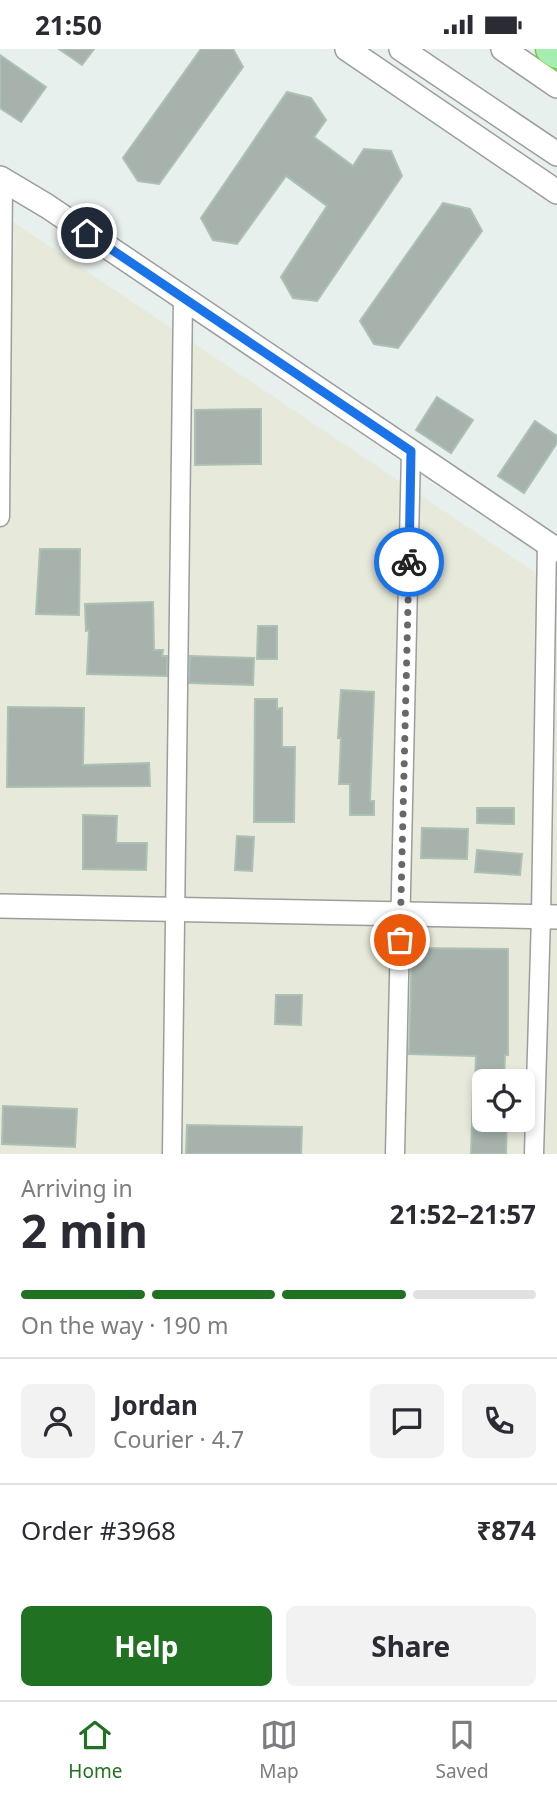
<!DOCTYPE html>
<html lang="en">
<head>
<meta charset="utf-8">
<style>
	body { margin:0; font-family:"Noto Sans",sans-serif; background:#f2f2f3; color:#2b2b33; height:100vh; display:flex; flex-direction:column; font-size:26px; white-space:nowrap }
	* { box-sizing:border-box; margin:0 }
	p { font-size:23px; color:#7c7c81 }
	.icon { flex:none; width:38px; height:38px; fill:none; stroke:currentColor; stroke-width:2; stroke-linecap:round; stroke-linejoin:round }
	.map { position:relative; height:1105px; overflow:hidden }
	.drawer { display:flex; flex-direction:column; background:#fff; flex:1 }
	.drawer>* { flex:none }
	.tools { position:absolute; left:472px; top:1020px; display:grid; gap:14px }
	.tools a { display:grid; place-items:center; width:63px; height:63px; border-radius:10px; background:#fff; box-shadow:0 4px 10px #0003; font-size:35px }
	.pin { position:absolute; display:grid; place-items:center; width:60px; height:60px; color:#fff; margin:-30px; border:4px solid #fff; border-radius:50%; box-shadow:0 2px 7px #0007 }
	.courier { position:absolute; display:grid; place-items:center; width:70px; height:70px; margin:-35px; border:5px solid #1a73e8; border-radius:50%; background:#fff; color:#222; box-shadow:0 2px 9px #0007 }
	.headline em { font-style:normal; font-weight:700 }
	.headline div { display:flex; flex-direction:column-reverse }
	.headline { display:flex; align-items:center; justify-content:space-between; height:119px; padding:0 21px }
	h1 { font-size:46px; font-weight:700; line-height:52px }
	.bar { display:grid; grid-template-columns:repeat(4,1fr); gap:10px 7px; align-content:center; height:84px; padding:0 21px }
	.bar i { height:9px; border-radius:5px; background:#e1e1e2 }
	.bar .current { background:#207121 }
	.bar p { grid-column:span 4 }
	.line { display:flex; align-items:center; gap:18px; padding:0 21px; border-top:2px solid #e1e1e2 }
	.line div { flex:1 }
	.round { display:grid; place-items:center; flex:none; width:74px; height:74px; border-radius:10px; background:#f2f2f3 }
	.button { display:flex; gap:14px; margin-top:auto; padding:14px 21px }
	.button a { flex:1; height:80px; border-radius:10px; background:#207121; color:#fff; font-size:28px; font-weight:700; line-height:80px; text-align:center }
	.button a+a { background:#f2f2f3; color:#2b2b33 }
	.status { display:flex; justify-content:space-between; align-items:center; height:49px; padding:0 35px; background:#fff; direction:ltr }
	.status svg { height:19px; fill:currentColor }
	.tab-bar { display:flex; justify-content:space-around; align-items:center; height:98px; border-top:2px solid #e1e1e2; background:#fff; font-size:19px; color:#7c7c81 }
	.tab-bar a { display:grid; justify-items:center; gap:4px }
	.tab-bar .current { color:#207121 }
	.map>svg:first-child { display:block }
</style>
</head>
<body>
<div class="status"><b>21:50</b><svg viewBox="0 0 49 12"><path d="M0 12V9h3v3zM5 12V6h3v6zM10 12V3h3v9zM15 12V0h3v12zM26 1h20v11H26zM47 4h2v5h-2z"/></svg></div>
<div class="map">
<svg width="557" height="1105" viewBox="0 0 557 1105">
	<rect width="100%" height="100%" fill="#e8f0ed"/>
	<path fill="#e7e9da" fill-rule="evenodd" d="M0 164 557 538V1105H0ZM485 1032H523V1071H485Z"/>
	<g fill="#a6b2ab" stroke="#abc1b4" stroke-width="2">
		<polygon points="59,0 94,0 82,16"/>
		<polygon points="201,0 233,0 243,18 159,135 138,132 123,109"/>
		<polygon points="0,6 46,38 21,73 0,59"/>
		<polygon points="287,43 311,49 326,71 314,88 353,117 364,100 391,102 402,127 317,252 293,249 281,228 327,157 286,127 237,195 213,191 201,169"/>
		<polygon points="443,154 470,160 482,182 398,299 374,295 360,272"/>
		<polygon points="437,348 473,371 451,404 416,381"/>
		<polygon points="261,360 261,415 195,416 195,361"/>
		<polygon points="535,372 557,387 557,394 524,444 498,427"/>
		<polygon points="40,500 80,500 79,566 36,565"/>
		<polygon points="153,553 154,601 163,601 162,607 167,607 167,627 87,625 89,581 86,582 85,555"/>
		<polygon points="258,577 277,577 277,610 257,610"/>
		<polygon points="190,607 254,609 253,636 189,634"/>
		<polygon points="341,641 374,643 370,752 374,752 374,766 350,766 350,735 339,735 341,689 338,689"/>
		<polygon points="255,650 277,650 277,660 282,659 282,698 295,698 294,773 254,773"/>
		<polygon points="8,658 84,659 83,716 149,714 150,737 7,738"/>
		<polygon points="477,759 514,759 514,775 477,774"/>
		<polygon points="83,766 117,767 116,794 147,794 146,821 83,820"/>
		<polygon points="422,779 468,780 467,810 421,809"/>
		<polygon points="237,787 254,788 252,822 235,821"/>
		<polygon points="477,801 522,805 520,826 475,823"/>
		<polygon points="412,899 508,900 508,1006 505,1006 504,1032 475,1032 476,1007 409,1005"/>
		<polygon points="276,946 302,946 301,976 275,975"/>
		<polygon points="473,1039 485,1039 485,1071 507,1071 506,1105 471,1105"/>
		<polygon points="3,1057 77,1060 75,1098 2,1095"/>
		<polygon points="187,1076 302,1078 301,1105 186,1105"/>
	</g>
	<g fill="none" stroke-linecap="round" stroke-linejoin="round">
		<defs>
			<g id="minor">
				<polyline points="0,468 3,132"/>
				<polyline points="172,1105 183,249"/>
				<polyline points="395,1105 411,403"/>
				<polyline points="534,1105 541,867 547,494"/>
			</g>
			<g id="tertiary">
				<polyline points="347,0 557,143"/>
				<polyline points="401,0 557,105"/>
				<polyline points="503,0 557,37"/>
				<polyline points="0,129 47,157 557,501"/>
				<polyline points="0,857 557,868"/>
			</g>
			<polyline id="trunk" points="551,0 557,4"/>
		</defs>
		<use href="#minor" stroke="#9d9d9d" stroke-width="21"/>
		<use href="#tertiary" stroke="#9d9d9d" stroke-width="26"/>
		<use href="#trunk" stroke="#6fd231" stroke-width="33"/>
		<use href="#minor" stroke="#fff" stroke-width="18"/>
		<use href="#tertiary" stroke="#fff" stroke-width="23"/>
		<use href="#trunk" stroke="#a6edb2" stroke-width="30"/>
	</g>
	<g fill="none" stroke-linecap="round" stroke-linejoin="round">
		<polyline stroke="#666968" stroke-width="7" stroke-dasharray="0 12.6" points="400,891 409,513"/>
		<polyline stroke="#1a73e8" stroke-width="9" points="87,184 411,402 409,513"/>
	</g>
</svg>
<div class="tools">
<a><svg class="icon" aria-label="locate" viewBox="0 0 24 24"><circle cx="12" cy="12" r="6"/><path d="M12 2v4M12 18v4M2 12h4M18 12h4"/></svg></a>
</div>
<div class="pin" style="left:400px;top:891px;background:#ea580c"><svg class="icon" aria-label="bag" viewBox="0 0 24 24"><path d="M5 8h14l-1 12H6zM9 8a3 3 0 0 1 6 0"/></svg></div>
<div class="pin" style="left:87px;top:184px;background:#1f2937"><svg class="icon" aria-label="home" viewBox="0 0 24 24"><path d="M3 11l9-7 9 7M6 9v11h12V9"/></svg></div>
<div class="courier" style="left:409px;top:513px"><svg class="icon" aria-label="bike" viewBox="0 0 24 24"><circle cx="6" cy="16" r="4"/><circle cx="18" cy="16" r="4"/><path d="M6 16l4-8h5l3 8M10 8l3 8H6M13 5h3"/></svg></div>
</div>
<section class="drawer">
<div class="headline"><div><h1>2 min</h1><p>Arriving in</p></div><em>21:52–21:57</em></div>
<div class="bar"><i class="current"></i><i class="current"></i><i class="current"></i><i></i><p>On the way · 190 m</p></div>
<div class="line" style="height:126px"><a class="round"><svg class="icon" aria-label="person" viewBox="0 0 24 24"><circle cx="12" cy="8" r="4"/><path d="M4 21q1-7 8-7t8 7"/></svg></a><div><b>Jordan</b><p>Courier · 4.7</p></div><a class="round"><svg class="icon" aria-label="chat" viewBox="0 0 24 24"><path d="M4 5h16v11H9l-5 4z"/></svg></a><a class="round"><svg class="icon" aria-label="phone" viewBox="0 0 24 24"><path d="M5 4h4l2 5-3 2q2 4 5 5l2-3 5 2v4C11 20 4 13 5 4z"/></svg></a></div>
<div class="line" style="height:91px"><div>Order #3968</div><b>₹874</b></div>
<div class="button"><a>Help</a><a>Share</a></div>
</section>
<nav class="tab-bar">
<a class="current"><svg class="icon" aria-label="home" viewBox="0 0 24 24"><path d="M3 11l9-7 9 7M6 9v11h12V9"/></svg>Home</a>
<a><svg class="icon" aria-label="map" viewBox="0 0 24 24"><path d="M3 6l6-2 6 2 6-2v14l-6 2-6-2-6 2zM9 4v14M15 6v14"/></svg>Map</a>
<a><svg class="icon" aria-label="saved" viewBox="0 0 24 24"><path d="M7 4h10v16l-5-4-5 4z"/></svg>Saved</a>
</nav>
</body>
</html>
